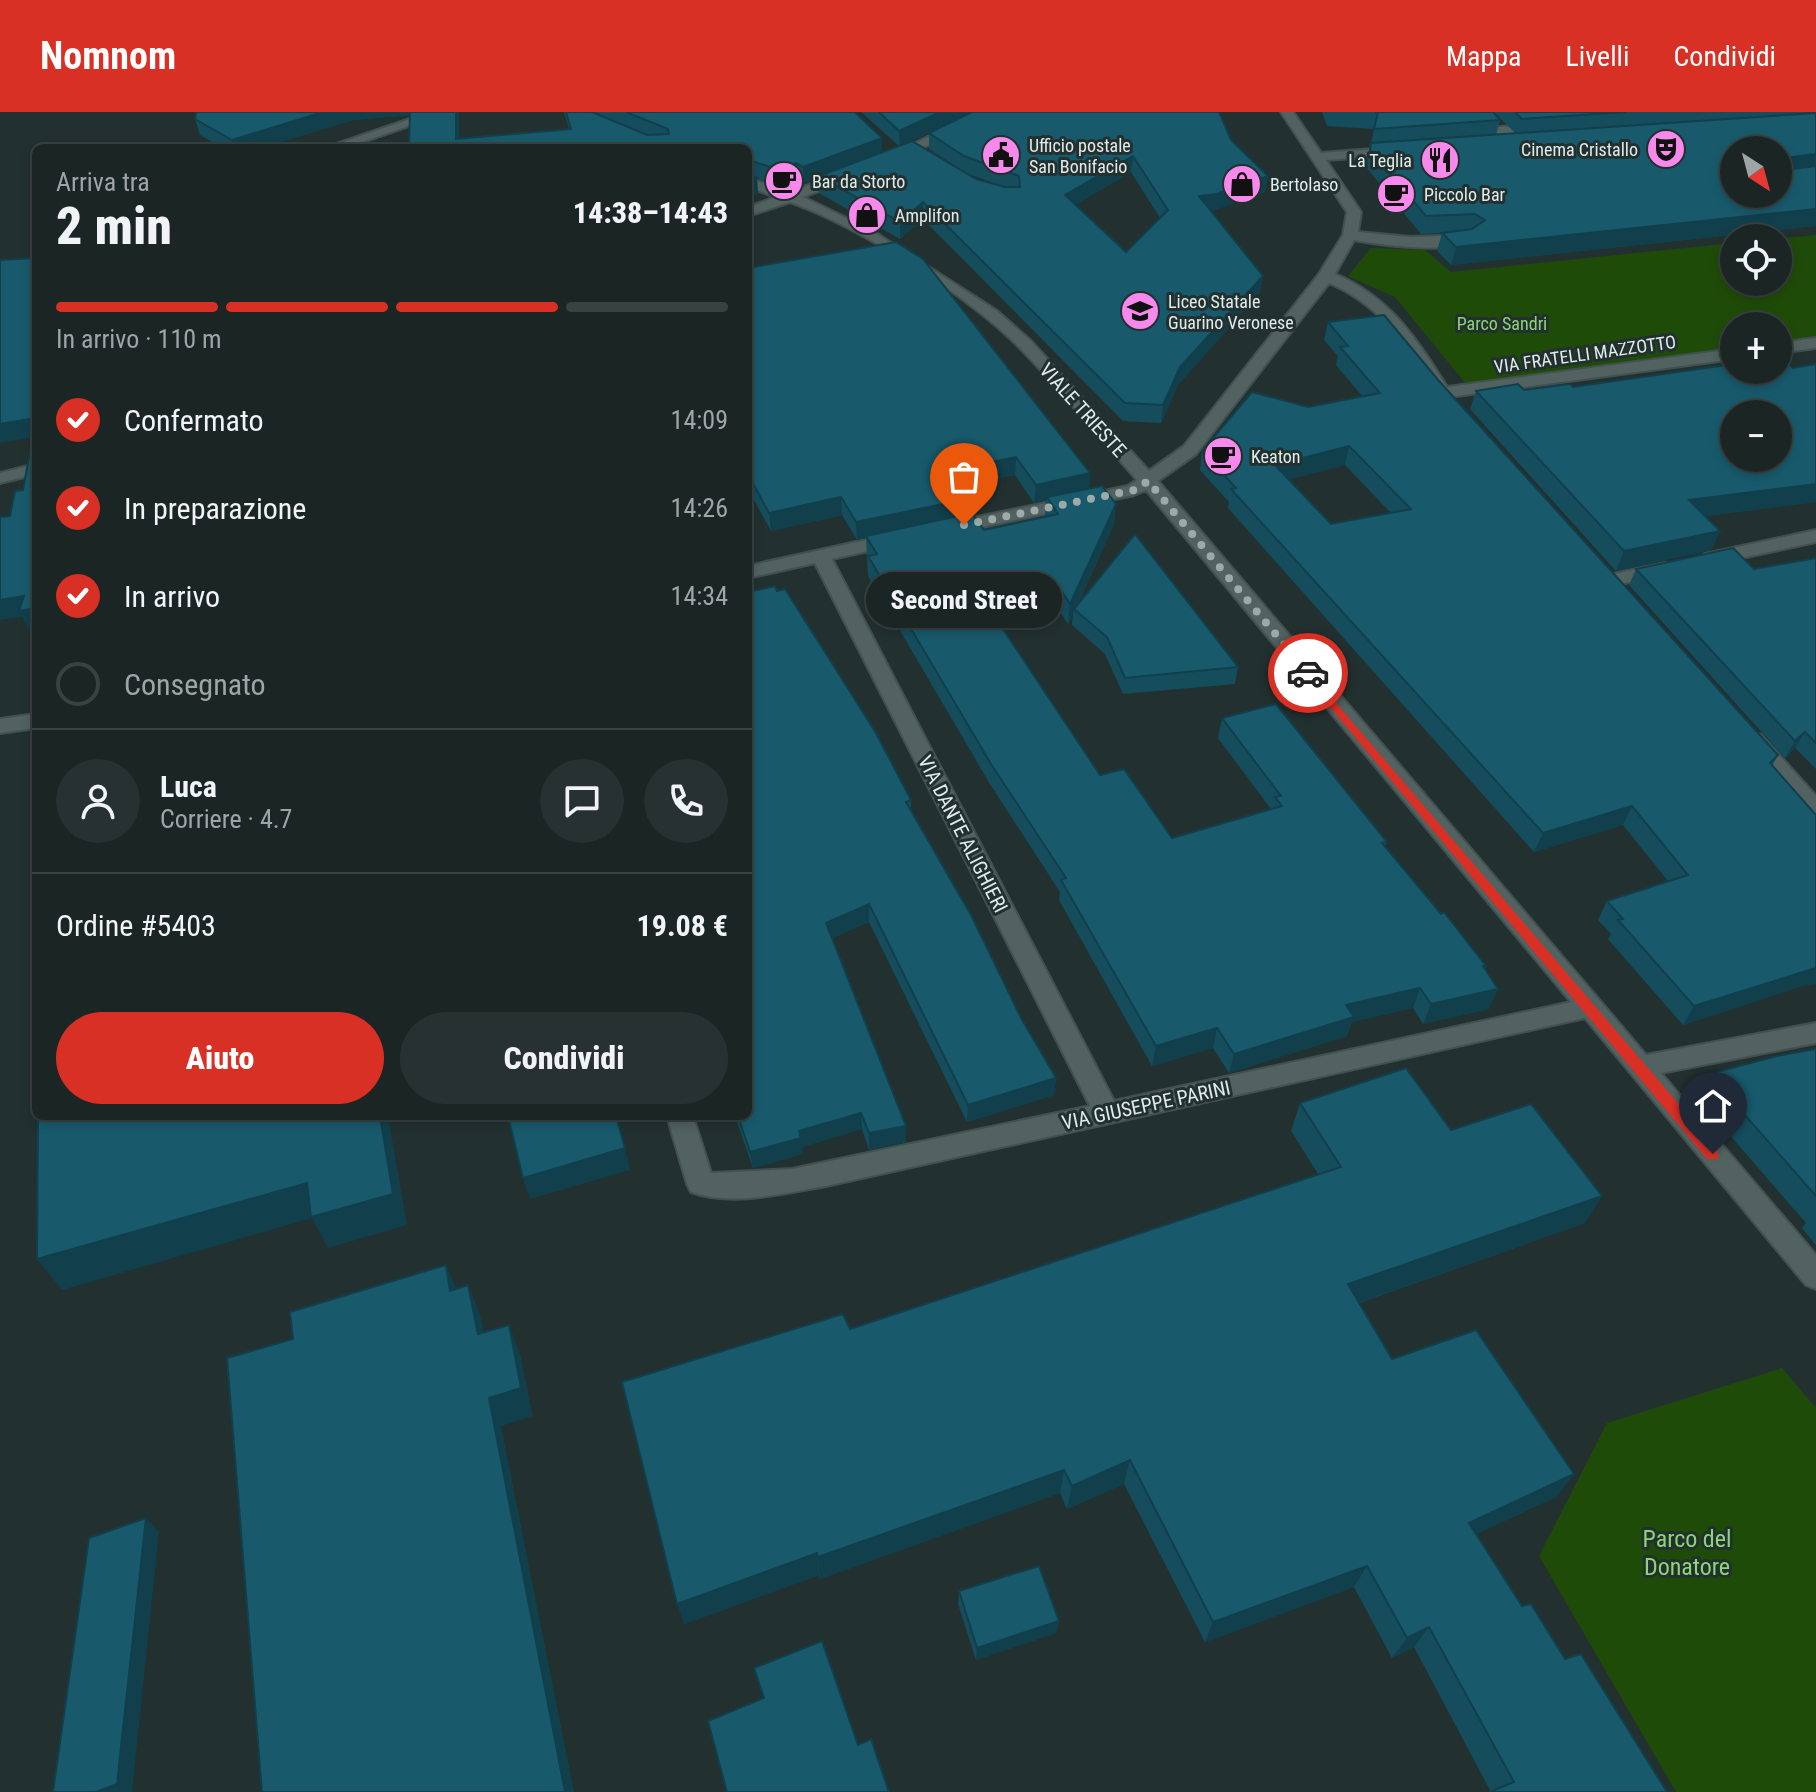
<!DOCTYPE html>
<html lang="it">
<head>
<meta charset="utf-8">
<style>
	body { margin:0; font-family:"Roboto Condensed",sans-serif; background:#273131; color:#f1f3f6; height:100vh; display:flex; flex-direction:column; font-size:30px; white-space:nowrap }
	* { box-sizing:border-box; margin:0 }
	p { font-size:26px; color:#9fa5a6 }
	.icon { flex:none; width:44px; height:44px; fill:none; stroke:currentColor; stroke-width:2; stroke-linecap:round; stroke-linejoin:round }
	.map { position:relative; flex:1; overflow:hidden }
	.sheet { position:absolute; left:32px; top:32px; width:720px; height:976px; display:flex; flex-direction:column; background:#1a2524; border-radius:12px; box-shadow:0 4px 12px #0003,0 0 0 2px #384241 }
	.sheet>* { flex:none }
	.needle { width:52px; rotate:144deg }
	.fabs { position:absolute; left:1720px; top:24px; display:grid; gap:16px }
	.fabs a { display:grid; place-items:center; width:72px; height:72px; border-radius:50%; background:#1a2524; box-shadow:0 4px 12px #0003,0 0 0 2px #384241; font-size:40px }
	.pin { position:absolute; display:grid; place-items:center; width:68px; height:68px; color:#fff; margin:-82px -34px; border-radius:50% 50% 50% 0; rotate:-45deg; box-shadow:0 0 8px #0007 }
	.pin .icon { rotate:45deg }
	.courier { position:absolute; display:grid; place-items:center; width:80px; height:80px; margin:-40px; border:6px solid #d93025; border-radius:50%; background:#fff; color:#222; box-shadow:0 2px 10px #0007 }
	.bubble { position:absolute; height:56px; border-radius:28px; background:#1a2524; box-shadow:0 4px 12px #0003,0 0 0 2px #384241; font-size:26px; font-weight:800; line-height:56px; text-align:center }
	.head em { font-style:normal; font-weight:800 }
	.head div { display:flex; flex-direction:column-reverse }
	.head { display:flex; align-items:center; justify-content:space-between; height:136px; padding:0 24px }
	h1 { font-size:52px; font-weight:800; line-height:60px }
	.bar { display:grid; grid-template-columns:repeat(4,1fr); gap:12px 8px; align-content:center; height:96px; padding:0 24px }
	.bar i { height:10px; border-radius:6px; background:#384241 }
	.bar .selected { background:#d93025 }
	.bar p { grid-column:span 4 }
	.line { display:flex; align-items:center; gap:20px; padding:0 24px; border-top:2px solid #384241 }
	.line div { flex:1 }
	.round { display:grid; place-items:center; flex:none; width:84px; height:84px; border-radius:42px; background:#273131 }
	ol { padding:0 24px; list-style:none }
	li { display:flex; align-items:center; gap:24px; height:88px }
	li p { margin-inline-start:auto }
	li .icon { padding:8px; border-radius:50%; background:#d93025; color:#fff; stroke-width:4 }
	li:last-child { color:#9fa5a6 }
	li i { width:44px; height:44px; border:4px solid #384241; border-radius:50% }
	.action { display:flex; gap:16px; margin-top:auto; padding:16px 24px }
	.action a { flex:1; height:92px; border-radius:48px; background:#d93025; color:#fff; font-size:32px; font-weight:800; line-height:92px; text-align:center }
	.action a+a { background:#273131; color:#f1f3f6 }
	header { display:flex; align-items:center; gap:48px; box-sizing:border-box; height:112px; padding:0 40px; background:#d93025; color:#fff }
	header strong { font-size:38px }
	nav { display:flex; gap:44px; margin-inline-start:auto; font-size:28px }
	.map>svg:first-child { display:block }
</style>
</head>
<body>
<header>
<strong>Nomnom</strong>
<nav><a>Mappa</a><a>Livelli</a><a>Condividi</a></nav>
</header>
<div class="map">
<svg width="1816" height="1680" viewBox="0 0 1816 1680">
	<rect width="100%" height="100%" fill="#223130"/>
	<g fill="#1f4b09">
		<polygon points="1816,123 1816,228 1778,232 1778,214 1734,214 1734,238 1466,272 1395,185 1348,164 1371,136 1425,138 1451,160 1734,131 1734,170 1778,170 1778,127"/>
		<polygon points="1782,1256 1816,1296 1816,1680 1676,1680 1539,1444 1607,1311"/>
	</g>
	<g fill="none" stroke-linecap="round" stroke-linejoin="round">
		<defs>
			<g id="minor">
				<polygon points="430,0 449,0 345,36 325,36"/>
				<polygon points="980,0 996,0 896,49 884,46"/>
				<path d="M1281 0H1293L1321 41 1399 35 1406 39 1399 43 1326 48 1361 100 1358 120 1410 125 1470 123 1477 127C1456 143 1381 133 1354 128L1335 162C1390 185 1416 226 1447 275L1734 237V247L1442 286 1436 285C1413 238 1379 192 1329 171L1196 342 1158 369 1646 943 1816 911V931L1661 961 1816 1143V1177L1806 1173 1585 906 826 1074C785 1081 733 1095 691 1080L687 1072 667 1004H693L711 1061 792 1057 1090 994 815 451 748 466V454L897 421 906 427 904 431 832 447 1114 989 1571 890 1146 378 1134 383 949 422 943 420V412L1128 374 1137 368C1098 324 1061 278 1020 236 969 184 858 114 790 90L748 104V95L776 85 748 75V66L790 80 844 60H854V66L803 85 871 118 997 199 1031 229 1149 359 1184 334 1319 162 1343 123 1347 100Z"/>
				<polygon points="1543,12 1548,13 1548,19 1468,25 1461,21 1468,17"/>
				<polygon points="1816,226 1816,236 1778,241 1778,231"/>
				<polygon points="36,352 36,362 0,371 0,361"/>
				<polygon points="1816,418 1816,430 1705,454 1696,448 1705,442"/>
				<polygon points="1665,451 1674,457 1672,461 1611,474 1601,468 1604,464"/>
				<polygon points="36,602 36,616 0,621 0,607"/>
				<polygon points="1754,621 1761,623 1816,684 1816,706 1808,703 1747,633 1743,628"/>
			</g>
		</defs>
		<use href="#minor" stroke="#42504f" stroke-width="4"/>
		<use href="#minor" fill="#516261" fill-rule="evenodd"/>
	</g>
	<g fill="#154d5d" fill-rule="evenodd">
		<path d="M196 0H459V26L569 17 564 0H855L882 40 899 34 861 0H1219L1231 28 1268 64 1265 80 1211 99 1263 164 1260 180 1178 273 1161 311 1123 309 923 107 900 127 819 81V66L804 71 797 68 781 74 757 67 758 82 748 85V36H409V3L353 8 261 36H223L200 23 195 7ZM960 6 929 21V37L950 51 905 32ZM1131 60 1160 106 1126 140 1075 93ZM969 62 1004 75 976 67Z"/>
		<polygon points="1322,0 1493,0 1500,8 1496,23 1515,21 1494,0 1816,0 1816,114 1451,153 1437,139 1442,121 1421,122 1366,55 1374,17 1327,14"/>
		<path d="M748 156 1090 361 1089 376 1116 392 1114 412 1078 492 1238 555 1235 572 1123 582 1105 542 1072 513 1073 501 1068 512 1055 492 997 507 1100 663 1172 726 1271 697 1218 626 1222 606 1387 730 1385 736 1486 854 1485 858 1489 897 1423 912 1413 896 1352 910 1347 924 1229 961 1213 936 1152 954 1059 788 1060 780 990 672 868 464 866 426 857 428 842 403 771 419 748 377ZM1015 363 1034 391 1046 388 1045 405 984 418 961 403 953 376Z"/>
		<path d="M1328 210 1439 269 1778 643 1772 654 1799 875 1683 913 1608 827 1611 822 1598 808 1607 789 1668 769 1623 713 1534 740 1228 396 1229 390 1200 358 1202 339 1308 295 1362 284 1336 253 1338 244 1324 228ZM1345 353 1391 401 1331 412 1289 367Z"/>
		<polygon points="1816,252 1816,390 1705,404 1720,419 1711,438 1616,459 1470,297 1476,279 1524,278 1573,275 1734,258 1793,256"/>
		<polygon points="1816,446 1816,657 1795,636 1785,646 1629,473 1636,457 1754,457"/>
		<polygon points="748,480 911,688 911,699 1021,906 1056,966 1054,983 967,1010 869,810 832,826 906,1030 869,1038 862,1017 802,1035 803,1042 753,1056 735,1004 748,1004"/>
		<polygon points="1816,937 1816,1133 1802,1116 1806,1111 1695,983 1709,962"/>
		<polygon points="1300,991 1451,1018 1585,1111 1359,1191 1392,1247 1574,1362 1556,1385 1476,1422 1522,1494 1565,1547 1667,1680 1491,1680 1414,1535 1392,1546 1354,1475 1205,1530 1124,1372 1067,1397 1060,1381 820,1467 819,1463 684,1512 850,1217 1318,1062 1291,1019"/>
		<polygon points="959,1479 1059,1509 1056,1521 976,1548 958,1492"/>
	</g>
	<g fill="#113f4c">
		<polygon points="323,0 421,0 412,3 353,8 261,36 234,36 232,28"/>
		<polygon points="456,0 459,0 459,36 456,27"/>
		<polygon points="940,0 973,0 900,34 899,19"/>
		<polygon points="882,26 882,42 804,71 803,55"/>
		<polygon points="1816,42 1816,59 1778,63 1783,46"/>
		<polygon points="1133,44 1131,60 1064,100 1065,83"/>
		<polygon points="796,51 797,68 781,74 780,58"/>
		<polygon points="1268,64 1265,80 1213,99 1197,101 1199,84"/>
		<polygon points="757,66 758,82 748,85 748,69"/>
		<polygon points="923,90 923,107 900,127 900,110"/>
		<polygon points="1816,97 1816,114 1451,153 1456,135"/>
		<polygon points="1263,164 1260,180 1178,273 1161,311 1163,293 1180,255"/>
		<polygon points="36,306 36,325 0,331 0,312"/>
		<polygon points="1349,334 1345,353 1272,372 1275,353"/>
		<polygon points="1016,345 1015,363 942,378 942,360"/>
		<polygon points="1090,361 1089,379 1047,385 1046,388 1034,391 1036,373"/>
		<polygon points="1816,372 1816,390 1680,407 1689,388"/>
		<polygon points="841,385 842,403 771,419 769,401"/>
		<polygon points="962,388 961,406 866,424 866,426 857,428 856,410"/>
		<polygon points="1116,392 1114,412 1075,498 1074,497 1073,501 1068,512 1070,492"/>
		<polygon points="1720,419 1711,438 1616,459 1624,439"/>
		<polygon points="1057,472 1055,492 984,510 985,490"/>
		<polygon points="24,484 36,496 36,516 28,517 22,505 0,508 0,488"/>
		<polygon points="1805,620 1795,636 1785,646 1795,629"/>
		<polygon points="1632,694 1623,713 1534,740 1543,721"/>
		<polygon points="869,792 869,810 827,828 826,811"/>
		<polygon points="1816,856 1816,872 1799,875 1683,913 1694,894"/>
		<polygon points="1420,876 1413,896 1352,910 1347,924 1229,961 1234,942 1346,893"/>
		<polygon points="1498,877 1489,897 1423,912 1431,892"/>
		<polygon points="1217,916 1213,936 1152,954 1156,934"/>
		<polygon points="1056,966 1054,983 967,1010 968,993"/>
		<polygon points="861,1001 862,1017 802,1035 803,1042 753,1056 750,1040 799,1019"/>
		<polygon points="380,1004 388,1004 407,1113 328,1136 312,1106 62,1178 37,1147"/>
		<polygon points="906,1014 906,1030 869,1038 869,1021"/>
		<polygon points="625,1036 630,1058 530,1087 523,1066"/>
		<polygon points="1602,1084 1585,1111 1337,1198 1348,1172"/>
		<polygon points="446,1153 459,1183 450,1179"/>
		<polygon points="468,1173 480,1203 490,1251 478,1222"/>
		<polygon points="509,1213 520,1242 533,1304 501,1314 574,1680 565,1680 489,1286"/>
		<polygon points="1130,1348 1124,1372 1067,1397 1072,1374"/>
		<polygon points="1064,1358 1060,1381 820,1467 818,1445"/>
		<polygon points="1574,1362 1556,1385 1453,1433 1469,1411"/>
		<polygon points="146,1406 159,1420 132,1680 96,1680"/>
		<polygon points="817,1441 819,1463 684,1512 677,1492"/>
		<polygon points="1367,1454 1354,1475 1205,1530 1213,1510"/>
		<polygon points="1059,1509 1056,1521 976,1548 977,1536"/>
		<polygon points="1429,1515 1414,1535 1392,1546 1407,1526"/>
	</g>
	<g fill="#185a6c" stroke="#113f4c" stroke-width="2" fill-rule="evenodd">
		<polygon points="196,0 323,0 232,28 195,7"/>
		<polygon points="410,0 456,0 456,27 571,17 566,0 592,0 647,23 669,22 668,17 626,0 855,0 882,26 803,55 796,51 780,58 748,48 748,36 409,36"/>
		<polygon points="879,0 940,0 899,19"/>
		<path d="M972 0H1219L1231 28 1268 64 1216 82 1199 84 1263 164 1180 255 1163 293 1125 291 923 90 900 110 819 64 912 29 976 67 1005 75H1020L1019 64 964 44 929 21ZM1133 44 1168 98 1126 140 1065 83Z"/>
		<polygon points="1375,0 1493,0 1500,8 1374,17 1378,0"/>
		<polygon points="1515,0 1626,0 1522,7"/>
		<path d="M1816 1V42L1783 46 1785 58 1816 54V97L1456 135 1442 121 1472 117 1485 108 1475 102 1426 104 1370 38 1371 31ZM1734 38H1778V82H1734Z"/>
		<polygon points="748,62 757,66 748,69"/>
		<polygon points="896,130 923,147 1090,361 1036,373 1016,345 942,360 962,388 856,410 841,385 769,401 748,362 748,156"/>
		<polygon points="36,146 36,306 0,312 0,148"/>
		<path d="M1384 203 1439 269 1778 643 1770 651 1816 703V856L1694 894 1618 808 1623 807 1607 789 1688 763 1632 694 1543 721 1231 377 1236 376 1202 339 1252 280 1308 295 1380 281 1340 235 1348 234 1328 210ZM1349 334 1411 397 1331 412 1275 353Z"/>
		<path d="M1787 251 1793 256 1816 252V372L1689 388 1720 419 1624 439 1476 279 1518 272 1524 278 1570 272 1573 275 1734 252V258H1778V253ZM1734 302H1778V346H1734Z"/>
		<polygon points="36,308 36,496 19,499 24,484 0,488 0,405 10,404 15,379 23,378"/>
		<polygon points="1102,374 1116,392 1070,492 1057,472 985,490 1100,663 1124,657 1172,726 1282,694 1275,685 1281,684 1222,606 1276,592 1387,730 1382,731 1441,802 1444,800 1486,854 1483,854 1498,877 1431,892 1420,876 1346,893 1354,905 1234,942 1217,916 1156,934 1061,768 1066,766 991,652 868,444 877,442 866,424 972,401 984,418 1058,402 1047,385"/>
		<polygon points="1135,422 1238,555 1125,566 1107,525 1074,497"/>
		<polygon points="1733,436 1754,457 1816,446 1816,631 1805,620 1795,629 1636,457"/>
		<polygon points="775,474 777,479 785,477 876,621 911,688 906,690 971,803 1021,906 1056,966 968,993 869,792 826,811 906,1014 869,1021 861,1001 799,1019 801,1026 750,1040 738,1004 748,1004 748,480"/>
		<polygon points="1816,937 1816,1084 1709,962 1777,944"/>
		<polygon points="1406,956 1451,1018 1531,992 1602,1084 1348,1172 1392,1247 1476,1218 1574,1362 1469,1411 1522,1494 1531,1492 1565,1547 1581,1542 1667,1680 1490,1680 1514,1670 1429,1515 1407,1526 1367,1454 1213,1510 1130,1348 1072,1374 1064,1358 818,1445 817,1441 677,1492 622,1270 843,1202 850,1217 1341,1055 1300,991"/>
		<polygon points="38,1004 380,1004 393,1082 311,1105 307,1071 37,1147"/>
		<polygon points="508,1004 616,1004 625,1036 523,1066"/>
		<polygon points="446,1153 450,1179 468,1173 478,1222 509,1213 521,1276 489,1286 565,1680 262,1680 227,1246 293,1227 290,1200"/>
		<polygon points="146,1406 117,1672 96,1680 53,1680 89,1426"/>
		<polygon points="1039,1454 1059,1509 977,1536 959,1479"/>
		<polygon points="822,1529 858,1633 871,1627 889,1680 727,1680 708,1609 764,1586 754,1556"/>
	</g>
	<polygon fill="#d93025" points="1308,558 1718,1038 1718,1047 1707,1047 1304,564"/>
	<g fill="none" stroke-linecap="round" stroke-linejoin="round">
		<polyline stroke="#9eaaa9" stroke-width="8" stroke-dasharray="0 14.4" points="964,413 1134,378 1148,369 1308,561"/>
	</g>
	<defs>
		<symbol id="theatre-disc" viewBox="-11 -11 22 22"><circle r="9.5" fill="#f788ec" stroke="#223130"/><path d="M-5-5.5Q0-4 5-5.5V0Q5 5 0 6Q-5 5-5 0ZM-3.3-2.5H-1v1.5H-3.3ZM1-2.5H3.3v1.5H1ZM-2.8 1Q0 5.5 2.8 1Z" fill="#111"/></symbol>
		<symbol id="civic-disc" viewBox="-11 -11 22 22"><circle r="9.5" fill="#f788ec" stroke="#223130"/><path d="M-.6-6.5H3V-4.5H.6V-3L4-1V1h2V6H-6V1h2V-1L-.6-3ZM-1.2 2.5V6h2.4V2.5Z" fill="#111"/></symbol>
		<symbol id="restaurant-disc" viewBox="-11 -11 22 22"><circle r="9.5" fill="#f788ec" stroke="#223130"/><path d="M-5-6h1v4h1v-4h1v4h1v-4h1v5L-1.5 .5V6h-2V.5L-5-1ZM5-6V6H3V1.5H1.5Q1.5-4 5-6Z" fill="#111"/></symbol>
		<symbol id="cafe-disc" viewBox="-11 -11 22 22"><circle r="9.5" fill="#f788ec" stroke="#223130"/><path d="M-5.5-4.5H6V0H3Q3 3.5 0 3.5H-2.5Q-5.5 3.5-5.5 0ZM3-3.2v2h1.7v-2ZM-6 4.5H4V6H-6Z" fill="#111"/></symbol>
		<symbol id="shop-disc" viewBox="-11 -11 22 22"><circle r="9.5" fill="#f788ec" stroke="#223130"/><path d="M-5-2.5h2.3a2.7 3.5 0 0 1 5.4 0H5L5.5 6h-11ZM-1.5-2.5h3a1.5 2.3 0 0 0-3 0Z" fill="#111"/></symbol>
		<symbol id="school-disc" viewBox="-11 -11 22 22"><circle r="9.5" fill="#f788ec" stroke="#223130"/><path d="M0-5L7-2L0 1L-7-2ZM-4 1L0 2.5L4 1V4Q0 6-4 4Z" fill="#111"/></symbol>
	</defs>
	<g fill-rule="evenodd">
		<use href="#theatre-disc" x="1644" y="15" width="44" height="44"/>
		<use href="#civic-disc" x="979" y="21" width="44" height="44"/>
		<use href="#restaurant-disc" x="1418" y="26" width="44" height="44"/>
		<use href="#cafe-disc" x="762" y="47" width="44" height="44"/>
		<use href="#shop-disc" x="1220" y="50" width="44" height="44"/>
		<use href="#cafe-disc" x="1374" y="60" width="44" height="44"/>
		<use href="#shop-disc" x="845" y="81" width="44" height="44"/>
		<use href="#school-disc" x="1118" y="177" width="44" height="44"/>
		<use href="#cafe-disc" x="1201" y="322" width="44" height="44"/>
	</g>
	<g text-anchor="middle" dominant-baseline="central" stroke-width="6" stroke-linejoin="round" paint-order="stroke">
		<g font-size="18" fill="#e1ebea" stroke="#223130" text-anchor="start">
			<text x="1029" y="33">Ufficio postale<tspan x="1029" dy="21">San Bonifacio</tspan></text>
			<text x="1638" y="37" text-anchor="end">Cinema Cristallo</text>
			<text x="1412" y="48" text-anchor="end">La Teglia</text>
			<text x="812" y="69">Bar da Storto</text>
			<text x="1270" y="72">Bertolaso</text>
			<text x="1424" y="82">Piccolo Bar</text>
			<text x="895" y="103">Amplifon</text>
			<text x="1168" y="189">Liceo Statale<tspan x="1168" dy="21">Guarino Veronese</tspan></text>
			<text x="1251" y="344">Keaton</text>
		</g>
		<g font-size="18" fill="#8ed474" stroke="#223130">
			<text x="1502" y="211">Parco Sandri</text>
		</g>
		<g font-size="18" fill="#e1ebea" stroke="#223130">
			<text transform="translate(1585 242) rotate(-8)">VIA FRATELLI MAZZOTTO</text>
		</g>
		<g font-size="20" fill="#e1ebea" stroke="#223130">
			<text transform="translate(1083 298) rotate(48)">VIALE TRIESTE</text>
			<text transform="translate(963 722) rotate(63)">VIA DANTE ALIGHIERI</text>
			<text transform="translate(1146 993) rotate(-12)">VIA GIUSEPPE PARINI</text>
		</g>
		<g font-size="24" fill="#8ed474" stroke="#223130">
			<text x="1687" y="1427">Parco del<tspan x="1687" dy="28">Donatore</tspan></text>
		</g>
	</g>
</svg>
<div class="fabs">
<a><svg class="needle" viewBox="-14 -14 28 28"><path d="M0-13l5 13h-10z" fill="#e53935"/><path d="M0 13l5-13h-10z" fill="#9fa5a6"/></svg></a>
<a><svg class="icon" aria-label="locate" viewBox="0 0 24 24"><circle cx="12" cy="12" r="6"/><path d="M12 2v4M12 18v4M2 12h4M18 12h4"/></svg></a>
<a>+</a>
<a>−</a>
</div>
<div class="pin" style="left:964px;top:413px;background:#ea580c"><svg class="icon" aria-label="bag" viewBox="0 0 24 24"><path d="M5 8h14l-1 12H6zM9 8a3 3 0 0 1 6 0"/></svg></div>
<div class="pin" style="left:1713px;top:1042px;background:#1f2937"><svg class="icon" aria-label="home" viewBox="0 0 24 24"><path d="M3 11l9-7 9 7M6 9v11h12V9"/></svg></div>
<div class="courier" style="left:1308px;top:561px"><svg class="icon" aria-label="car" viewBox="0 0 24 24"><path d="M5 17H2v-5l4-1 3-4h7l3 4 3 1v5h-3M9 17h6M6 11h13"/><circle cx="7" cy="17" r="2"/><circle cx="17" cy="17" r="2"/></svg></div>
<div class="bubble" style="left:866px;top:460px;width:196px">Second Street</div>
<section class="sheet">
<div class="head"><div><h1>2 min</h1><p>Arriva tra</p></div><em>14:38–14:43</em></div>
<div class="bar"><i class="selected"></i><i class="selected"></i><i class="selected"></i><i></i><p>In arrivo · 110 m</p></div>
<ol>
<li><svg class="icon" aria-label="check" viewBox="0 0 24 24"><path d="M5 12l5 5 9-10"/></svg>Confermato<p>14:09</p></li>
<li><svg class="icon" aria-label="check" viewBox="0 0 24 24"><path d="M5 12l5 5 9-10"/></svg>In preparazione<p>14:26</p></li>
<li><svg class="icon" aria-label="check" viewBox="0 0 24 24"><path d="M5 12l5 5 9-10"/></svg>In arrivo<p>14:34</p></li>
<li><i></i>Consegnato</li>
</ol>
<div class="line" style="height:144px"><a class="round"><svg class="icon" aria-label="person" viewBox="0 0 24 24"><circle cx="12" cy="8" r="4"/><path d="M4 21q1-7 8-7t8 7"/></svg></a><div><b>Luca</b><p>Corriere · 4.7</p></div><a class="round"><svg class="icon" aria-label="chat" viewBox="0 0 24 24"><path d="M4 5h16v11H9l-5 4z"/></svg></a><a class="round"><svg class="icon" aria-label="phone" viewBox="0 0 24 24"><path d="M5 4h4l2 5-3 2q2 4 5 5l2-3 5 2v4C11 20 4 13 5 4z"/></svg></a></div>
<div class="line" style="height:104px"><div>Ordine #5403</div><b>19.08 €</b></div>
<div class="action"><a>Aiuto</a><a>Condividi</a></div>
</section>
</div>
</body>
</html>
